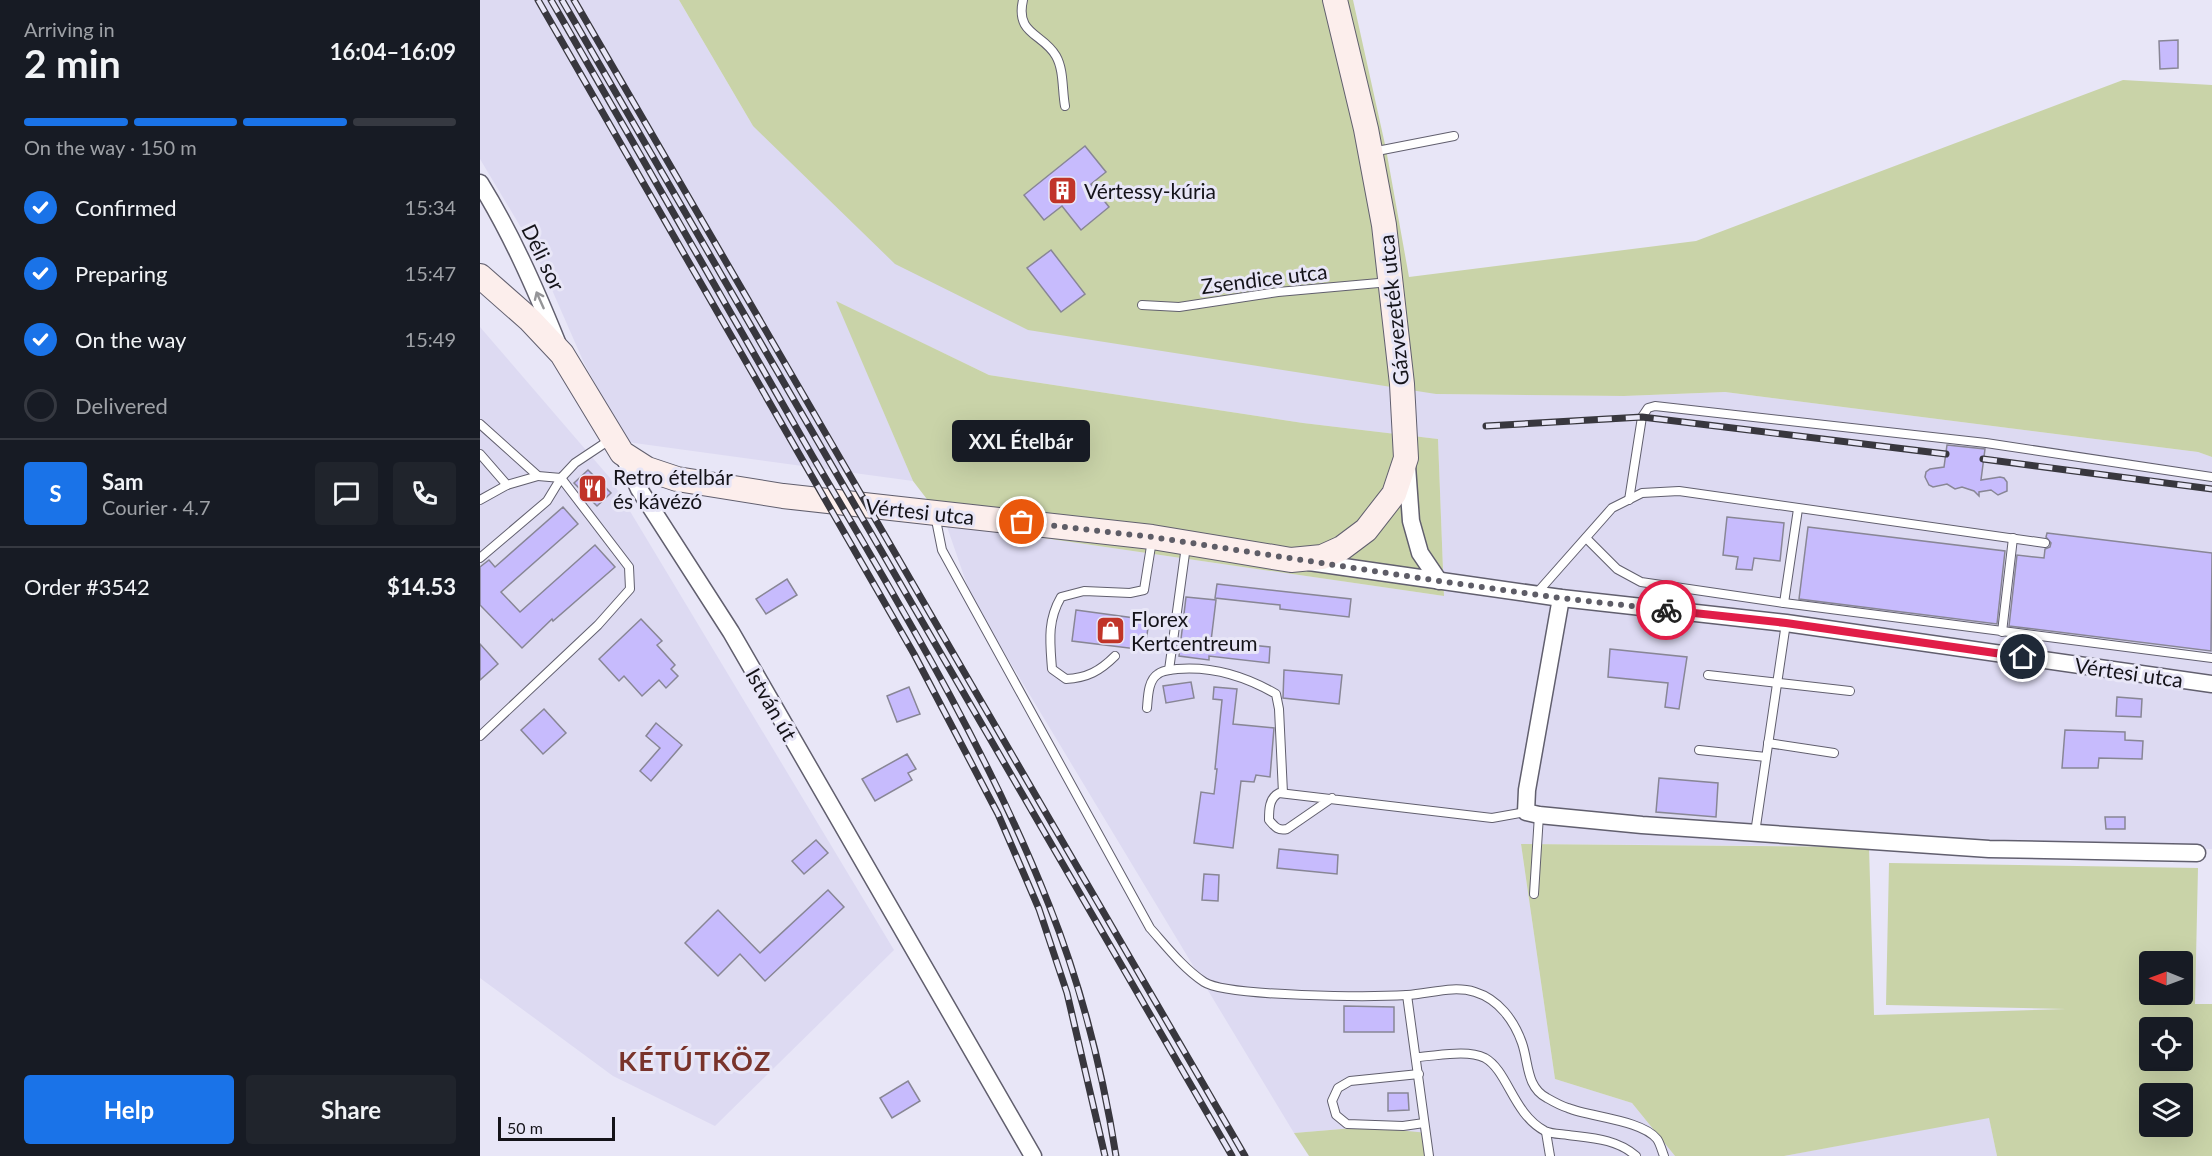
<!DOCTYPE html>
<html lang="en">
<head>
<meta charset="utf-8">
<style>
	body { margin:0; font-family:Lato,sans-serif; background:#20242c; color:#f1f3f6; height:100vh; display:flex; flex-direction:column; font-size:22px; white-space:nowrap }
	* { box-sizing:border-box; margin:0 }
	p { font-size:20px; color:#9ea1a6 }
	.icon { flex:none; width:33px; height:33px; fill:none; stroke:currentColor; stroke-width:2; stroke-linecap:round; stroke-linejoin:round }
	.map { position:relative; flex:1; overflow:hidden }
	.details { display:flex; flex-direction:column; background:#171b24; width:480px }
	.details>* { flex:none }
	.needle { width:39px; rotate:271deg }
	.buttons { position:absolute; left:1659px; top:951px; display:grid; gap:12px }
	.buttons a { display:grid; place-items:center; width:54px; height:54px; border-radius:6px; background:#171b24; box-shadow:0 6px 24px #0002; font-size:30px }
	.scale { position:absolute; left:18px; bottom:15px; width:117px; box-sizing:border-box; padding-left:6px; border:3px solid #141319; border-top:0; font-size:16px; line-height:21px; white-space:nowrap; color:#141319; -webkit-text-stroke:4px #e8e6f7; paint-order:stroke }
	.pin { position:absolute; display:grid; place-items:center; width:51px; height:51px; color:#fff; margin:-26px; border:3px solid #fff; border-radius:50%; box-shadow:0 2px 6px #0007 }
	.courier { position:absolute; display:grid; place-items:center; width:60px; height:60px; margin:-30px; border:4px solid #e11d48; border-radius:50%; background:#fff; color:#222; box-shadow:0 2px 8px #0007 }
	.bubble { position:absolute; height:42px; border-radius:6px; background:#171b24; box-shadow:0 6px 24px #0002; font-size:20px; font-weight:700; line-height:42px; text-align:center }
	.overview em { font-style:normal; font-weight:700 }
	.overview div { display:flex; flex-direction:column-reverse }
	.overview { display:flex; align-items:center; justify-content:space-between; height:102px; padding:0 24px }
	h1 { font-size:39px; font-weight:700; line-height:45px }
	.bar { display:grid; grid-template-columns:repeat(4,1fr); gap:9px 6px; align-content:center; height:72px; padding:0 24px }
	.bar i { height:8px; border-radius:4px; background:#363941 }
	.bar .current { background:#1a73e8 }
	.bar p { grid-column:span 4 }
	.line { display:flex; align-items:center; gap:15px; padding:0 24px; border-top:2px solid #363941 }
	.line div { flex:1 }
	.round { display:grid; place-items:center; flex:none; width:63px; height:63px; border-radius:6px; background:#20242c }
	ol { padding:0 24px; list-style:none }
	li { display:flex; align-items:center; gap:18px; height:66px }
	li p { margin-inline-start:auto }
	li .icon { padding:6px; border-radius:50%; background:#1a73e8; color:#fff; stroke-width:4 }
	li:last-child { color:#9ea1a6 }
	li i { width:33px; height:33px; border:3px solid #363941; border-radius:50% }
	.button { display:flex; gap:12px; margin-top:auto; padding:12px 24px }
	.button a { flex:1; height:69px; border-radius:6px; background:#1a73e8; color:#fff; font-size:24px; font-weight:700; line-height:69px; text-align:center }
	.button a+a { background:#20242c; color:#f1f3f6 }
	main { display:flex; flex:1; min-height:0 }
	.map>svg:first-child { display:block }
</style>
</head>
<body>
<main>
<section class="details">
<div class="overview"><div><h1>2 min</h1><p>Arriving in</p></div><em>16:04–16:09</em></div>
<div class="bar"><i class="current"></i><i class="current"></i><i class="current"></i><i></i><p>On the way · 150 m</p></div>
<ol>
<li><svg class="icon" aria-label="check" viewBox="0 0 24 24"><path d="M5 12l5 5 9-10"/></svg>Confirmed<p>15:34</p></li>
<li><svg class="icon" aria-label="check" viewBox="0 0 24 24"><path d="M5 12l5 5 9-10"/></svg>Preparing<p>15:47</p></li>
<li><svg class="icon" aria-label="check" viewBox="0 0 24 24"><path d="M5 12l5 5 9-10"/></svg>On the way<p>15:49</p></li>
<li><i></i>Delivered</li>
</ol>
<div class="line" style="height:108px"><b class="round" style="background:#1a73e8;color:#fff">S</b><div><b>Sam</b><p>Courier · 4.7</p></div><a class="round"><svg class="icon" aria-label="chat" viewBox="0 0 24 24"><path d="M4 5h16v11H9l-5 4z"/></svg></a><a class="round"><svg class="icon" aria-label="phone" viewBox="0 0 24 24"><path d="M5 4h4l2 5-3 2q2 4 5 5l2-3 5 2v4C11 20 4 13 5 4z"/></svg></a></div>
<div class="line" style="height:78px"><div>Order #3542</div><b>$14.53</b></div>
<div class="button"><a>Help</a><a>Share</a></div>
</section>
<div class="map">
<svg width="1732" height="1156" viewBox="0 0 1732 1156">
	<rect width="100%" height="100%" fill="#e8e6f7"/>
	<g fill="#dddaf2">
		<polygon points="0,0 199,0 273,126 956,394 1144,396 1245,392 1718,452 1732,457 1732,849 1041,844 1075,1079 1152,1103 1195,1156 944,1156 948,1134 886,1127 814,1133 492,599 466,524 964,596 958,439 823,423 509,375 357,302 433,481 147,442 104,363 55,251 0,159"/>
		<polygon points="0,327 130,478 414,950 235,1126 133,1076 0,978"/>
		<polygon points="1509,1117 1517,1156 1304,1156"/>
	</g>
	<g fill="#c9d3a8" fill-rule="evenodd">
		<polygon points="199,0 873,0 906,149 929,277 1216,241 1643,80 1732,85 1732,457 1718,452 1245,392 1144,396 956,394 548,330 415,264 273,126"/>
		<polygon points="356,301 509,375 823,423 958,439 964,596 466,524 433,481"/>
		<path d="M1041 844 1389 847 1394 1015 1586 1009 1406 1005 1409 863 1718 868 1715 1004H1732V1156H1517L1509 1118 1304 1156H1195L1152 1103 1075 1079ZM1670 962H1702V994H1670ZM1670 1028H1702V1060H1670ZM1670 1094H1702V1126H1670Z"/>
		<polygon points="886,1127 948,1133 944,1156 829,1156 814,1133"/>
	</g>
	<g fill="#c7bbfd" stroke="#888695" stroke-width="1.5">
		<polygon points="1698,40 1698,68 1680,69 1679,41"/>
		<polygon points="605,146 626,172 611,184 629,207 601,230 582,206 564,220 544,195"/>
		<polygon points="571,250 605,294 581,312 547,268"/>
		<polygon points="1467,445 1505,449 1501,480 1520,477 1524,478 1527,482 1527,491 1518,495 1511,490 1499,492 1499,496 1494,491 1482,487 1475,489 1467,484 1453,487 1449,485 1445,477 1446,472 1450,469 1464,467"/>
		<polygon points="108,470 131,493 117,506 94,483"/>
		<polygon points="83,507 98,524 21,592 40,612 115,545 135,567 73,621 72,619 42,648 0,605 0,567 9,560 15,567"/>
		<polygon points="1247,517 1304,523 1300,561 1274,558 1272,570 1256,569 1258,557 1243,555"/>
		<polygon points="1328,527 1525,551 1517,624 1319,599"/>
		<polygon points="1567,533 1732,553 1731,651 1529,626 1537,555 1564,558 1565,549 1570,547 1571,543 1566,537"/>
		<polygon points="307,579 317,595 286,614 276,599"/>
		<polygon points="737,584 871,599 869,617 800,609 800,605 735,598"/>
		<polygon points="706,597 736,600 731,641 790,647 789,663 729,656 729,660 699,656"/>
		<polygon points="596,610 669,620 665,650 592,641"/>
		<polygon points="161,619 182,641 177,645 195,665 191,669 198,676 186,688 179,680 162,696 144,676 139,681 119,659"/>
		<polygon points="0,644 18,664 0,680"/>
		<polygon points="1130,649 1207,657 1199,709 1185,707 1188,683 1128,677"/>
		<polygon points="804,670 862,675 859,704 803,698"/>
		<polygon points="711,682 714,698 686,703 683,686"/>
		<polygon points="429,687 440,714 417,722 407,696"/>
		<polygon points="734,687 757,689 753,724 794,728 790,777 776,775 774,782 761,781 753,848 714,843 721,792 734,794 737,769 735,769 742,700 733,699"/>
		<polygon points="1637,697 1662,699 1661,717 1636,716"/>
		<polygon points="64,709 86,733 63,754 41,730"/>
		<polygon points="176,723 202,745 171,781 160,771 180,748 166,736"/>
		<polygon points="1585,730 1645,732 1645,740 1663,741 1662,759 1619,758 1618,768 1582,768"/>
		<polygon points="427,754 436,769 428,773 432,780 395,801 382,779"/>
		<polygon points="1179,778 1238,783 1236,817 1176,812"/>
		<polygon points="1625,817 1645,817 1645,829 1626,829"/>
		<polygon points="336,840 348,853 324,874 312,861"/>
		<polygon points="799,849 858,855 857,874 797,868"/>
		<polygon points="724,874 739,875 738,901 722,900"/>
		<polygon points="348,890 364,907 285,981 260,954 238,976 205,943 238,910 280,953"/>
		<polygon points="864,1006 914,1007 914,1032 864,1032"/>
		<polygon points="428,1081 440,1101 412,1118 400,1098"/>
		<polygon points="908,1093 928,1093 929,1110 908,1111"/>
	</g>
	<g fill="none" stroke-linecap="round" stroke-linejoin="round">
		<defs>
			<g id="lane">
				<path d="M543 0C535 35 563 33 576 56 584 70 582 90 585 106"/>
				<polyline points="892,152 974,136"/>
				<polyline points="662,305 699,307 798,292 910,282"/>
				<polyline points="0,424 58,476 81,478 95,463 131,439"/>
				<polyline points="0,454 27,485"/>
				<polyline points="0,500 27,485 58,476"/>
				<polyline points="1149,500 1162,417 1168,408 1175,406 1506,443 1732,477"/>
				<path d="M455 515 462 550 670 928C686 946 703 968 724 982 747 997 893 997 927 995 949 994 973 985 995 992 1018 999 1034 1020 1042 1043 1049 1063 1046 1087 1067 1098 1074 1102 1081 1106 1088 1108 1110 1117 1162 1120 1177 1139 1180 1143 1182 1151 1184 1156"/>
				<polyline points="1106,538 1137,569 1161,582 1304,603 1732,658"/>
				<polyline points="0,558 67,501 81,478 149,567 150,589 118,625 0,736"/>
				<polyline points="1056,594 1132,508 1162,493 1199,491 1565,543"/>
				<polyline points="1304,603 1318,509"/>
				<polyline points="1522,632 1533,538"/>
				<path d="M635 656C620 671 607 678 586 679L572 669C570 642 567 621 581 597L604 591 650 593 664 590 672 540"/>
				<polyline points="689,670 706,546"/>
				<polyline points="1228,675 1370,691"/>
				<path d="M667 708C668 697 668 680 678 674 683 670 691 670 697 669 732 666 765 676 796 694L799 709 803 793"/>
				<polyline points="1288,743 1354,753"/>
				<polyline points="1219,750 1286,757"/>
				<path d="M852 798 807 829C798 831 795 827 789 820 789 810 789 798 799 793L1012 818 1046 812"/>
				<polyline points="1275,833 1306,623"/>
				<polyline points="1054,894 1059,815"/>
				<polyline points="927,995 949,1156"/>
				<path d="M937 1057C958 1056 986 1049 1005 1058 1028 1071 1033 1114 1065 1131 1071 1134 1081 1134 1088 1135 1112 1138 1137 1139 1156 1156"/>
				<polyline points="939,1074 870,1081 858,1088 852,1101 856,1115 867,1124 923,1126 944,1123"/>
				<polyline points="1066,1132 1070,1156"/>
			</g>
			<g id="street">
				<path d="M0 183C31 233 55 288 77 342"/>
				<polyline points="142,453 159,489 251,632 553,1156"/>
				<polyline points="927,466 931,521 940,553 959,581"/>
				<polyline points="829,562 1081,598 1306,623 1732,684"/>
				<polyline points="1081,598 1047,790 1046,812 1059,815 1162,825 1509,849 1717,853"/>
			</g>
			<polyline id="secondary" points="0,276 50,320 82,354 142,453 167,469 197,479 303,496 672,537 811,560 842,557 862,548 886,530 914,494 926,458 922,384 904,225 886,129 855,0"/>
		</defs>
		<use href="#lane" stroke="#615f6e" stroke-width="10"/>
		<use href="#street" stroke="#615f6e" stroke-width="19"/>
		<use href="#secondary" stroke="#615f6e" stroke-width="26"/>
		<use href="#lane" stroke="#fff" stroke-width="8"/>
		<use href="#street" stroke="#fff" stroke-width="16"/>
		<use href="#secondary" stroke="#fceeec" stroke-width="24"/>
		<defs>
			<g id="rail">
				<polyline points="58,0 434,654 518,814 559,909 587,993 625,1156"/>
				<path d="M71 0C159 152 246 305 333 457 418 602 507 748 569 905 600 983 623 1073 636 1156"/>
				<polyline points="82,0 752,1156"/>
				<polyline points="94,0 765,1156"/>
				<polyline points="1006,426 1162,417 1466,454"/>
				<polyline points="1503,459 1732,489"/>
			</g>
		</defs>
		<use href="#rail" stroke="#38373e" stroke-width="7"/>
		<use href="#rail" stroke="#e8e6f7" stroke-width="4.5" stroke-dasharray="14" stroke-linecap="butt"/>
	</g>
	<defs><path id="oneway-shaft" d="M-6 0H5M1.5-3L5.5 0L1.5 3" fill="none" stroke-width="1.6" stroke-linecap="round" stroke-linejoin="round" transform="scale(1.5)"/></defs>
	<use stroke="#959598" href="#oneway-shaft" transform="translate(60 300) rotate(-114)"/>
	<g fill="none" stroke-linecap="round" stroke-linejoin="round">
		<polyline stroke="#5e5d67" stroke-width="6" stroke-dasharray="0 10.8" points="542,522 672,537 959,581 1081,598 1186,610"/>
		<polyline stroke="#e11d48" stroke-width="8" points="1186,610 1306,623 1543,657"/>
	</g>
	<defs>
		<symbol id="building-square" viewBox="-11 -11 22 22"><rect x="-9" y="-9" width="18" height="18" rx="4" fill="#c13429" stroke="#e8e6f7"/><path d="M-4-6H4V6H1V3H-1V6H-4ZM-2.5-4.3h1.7v1.8h-1.7ZM.8-4.3h1.7v1.8H.8ZM-2.5-1h1.7V.8h-1.7ZM.8-1h1.7V.8H.8Z" fill="#fff"/></symbol>
		<symbol id="restaurant-square" viewBox="-11 -11 22 22"><rect x="-9" y="-9" width="18" height="18" rx="4" fill="#c13429" stroke="#e8e6f7"/><path d="M-5-6h1v4h1v-4h1v4h1v-4h1v5L-1.5 .5V6h-2V.5L-5-1ZM5-6V6H3V1.5H1.5Q1.5-4 5-6Z" fill="#fff"/></symbol>
		<symbol id="shop-square" viewBox="-11 -11 22 22"><rect x="-9" y="-9" width="18" height="18" rx="4" fill="#c13429" stroke="#e8e6f7"/><path d="M-5-2.5h2.3a2.7 3.5 0 0 1 5.4 0H5L5.5 6h-11ZM-1.5-2.5h3a1.5 2.3 0 0 0-3 0Z" fill="#fff"/></symbol>
	</defs>
	<g fill-rule="evenodd">
		<use href="#building-square" x="566" y="174" width="33" height="33"/>
		<use href="#restaurant-square" x="96" y="472" width="33" height="33"/>
		<use href="#shop-square" x="614" y="614" width="33" height="33"/>
	</g>
	<g text-anchor="middle" dominant-baseline="central" stroke-width="6" stroke-linejoin="round" paint-order="stroke">
		<g font-size="21" fill="#141319" stroke="#e8e6f7" text-anchor="start">
			<text x="604" y="190">Vértessy-kúria</text>
			<text x="133" y="476">Retro ételbár<tspan x="133" dy="24">és kávézó</tspan></text>
			<text x="651" y="618">Florex<tspan x="651" dy="24">Kertcentreum</tspan></text>
		</g>
		<g font-size="21" fill="#141319" stroke="#e8e6f7">
			<text transform="translate(64 257) rotate(64)">Déli sor</text>
			<text transform="translate(784 278) rotate(-7)">Zsendice utca</text>
			<text transform="translate(913 310) rotate(-96)">Gázvezeték utca</text>
			<text transform="translate(440 511) rotate(6)">Vértesi utca</text>
			<text transform="translate(1649 672) rotate(8)">Vértesi utca</text>
			<text transform="translate(292 704) rotate(60)">István út</text>
		</g>
		<g font-size="27" font-weight="bold" letter-spacing="1.5" fill="#79332b" stroke="#e8e6f7">
			<text x="215" y="1060">KÉTÚTKÖZ</text>
		</g>
	</g>
</svg>
<div class="buttons">
<a><svg class="needle" viewBox="-14 -14 28 28"><path d="M0-13l5 13h-10z" fill="#e53935"/><path d="M0 13l5-13h-10z" fill="#9ea1a6"/></svg></a>
<a><svg class="icon" aria-label="locate" viewBox="0 0 24 24"><circle cx="12" cy="12" r="6"/><path d="M12 2v4M12 18v4M2 12h4M18 12h4"/></svg></a>
<a><svg class="icon" aria-label="layers" viewBox="0 0 24 24"><path d="M12 4l9 5-9 5-9-5zM3 14l9 5 9-5"/></svg></a>
</div>
<div class="scale">50 m</div>
<div class="pin" style="left:542px;top:522px;background:#ea580c"><svg class="icon" aria-label="bag" viewBox="0 0 24 24"><path d="M5 8h14l-1 12H6zM9 8a3 3 0 0 1 6 0"/></svg></div>
<div class="pin" style="left:1543px;top:657px;background:#1f2937"><svg class="icon" aria-label="home" viewBox="0 0 24 24"><path d="M3 11l9-7 9 7M6 9v11h12V9"/></svg></div>
<div class="courier" style="left:1186px;top:610px"><svg class="icon" aria-label="bike" viewBox="0 0 24 24"><circle cx="6" cy="16" r="4"/><circle cx="18" cy="16" r="4"/><path d="M6 16l4-8h5l3 8M10 8l3 8H6M13 5h3"/></svg></div>
<div class="bubble" style="left:472px;top:420px;width:138px">XXL Ételbár</div>
</div>
</main>
</body>
</html>
